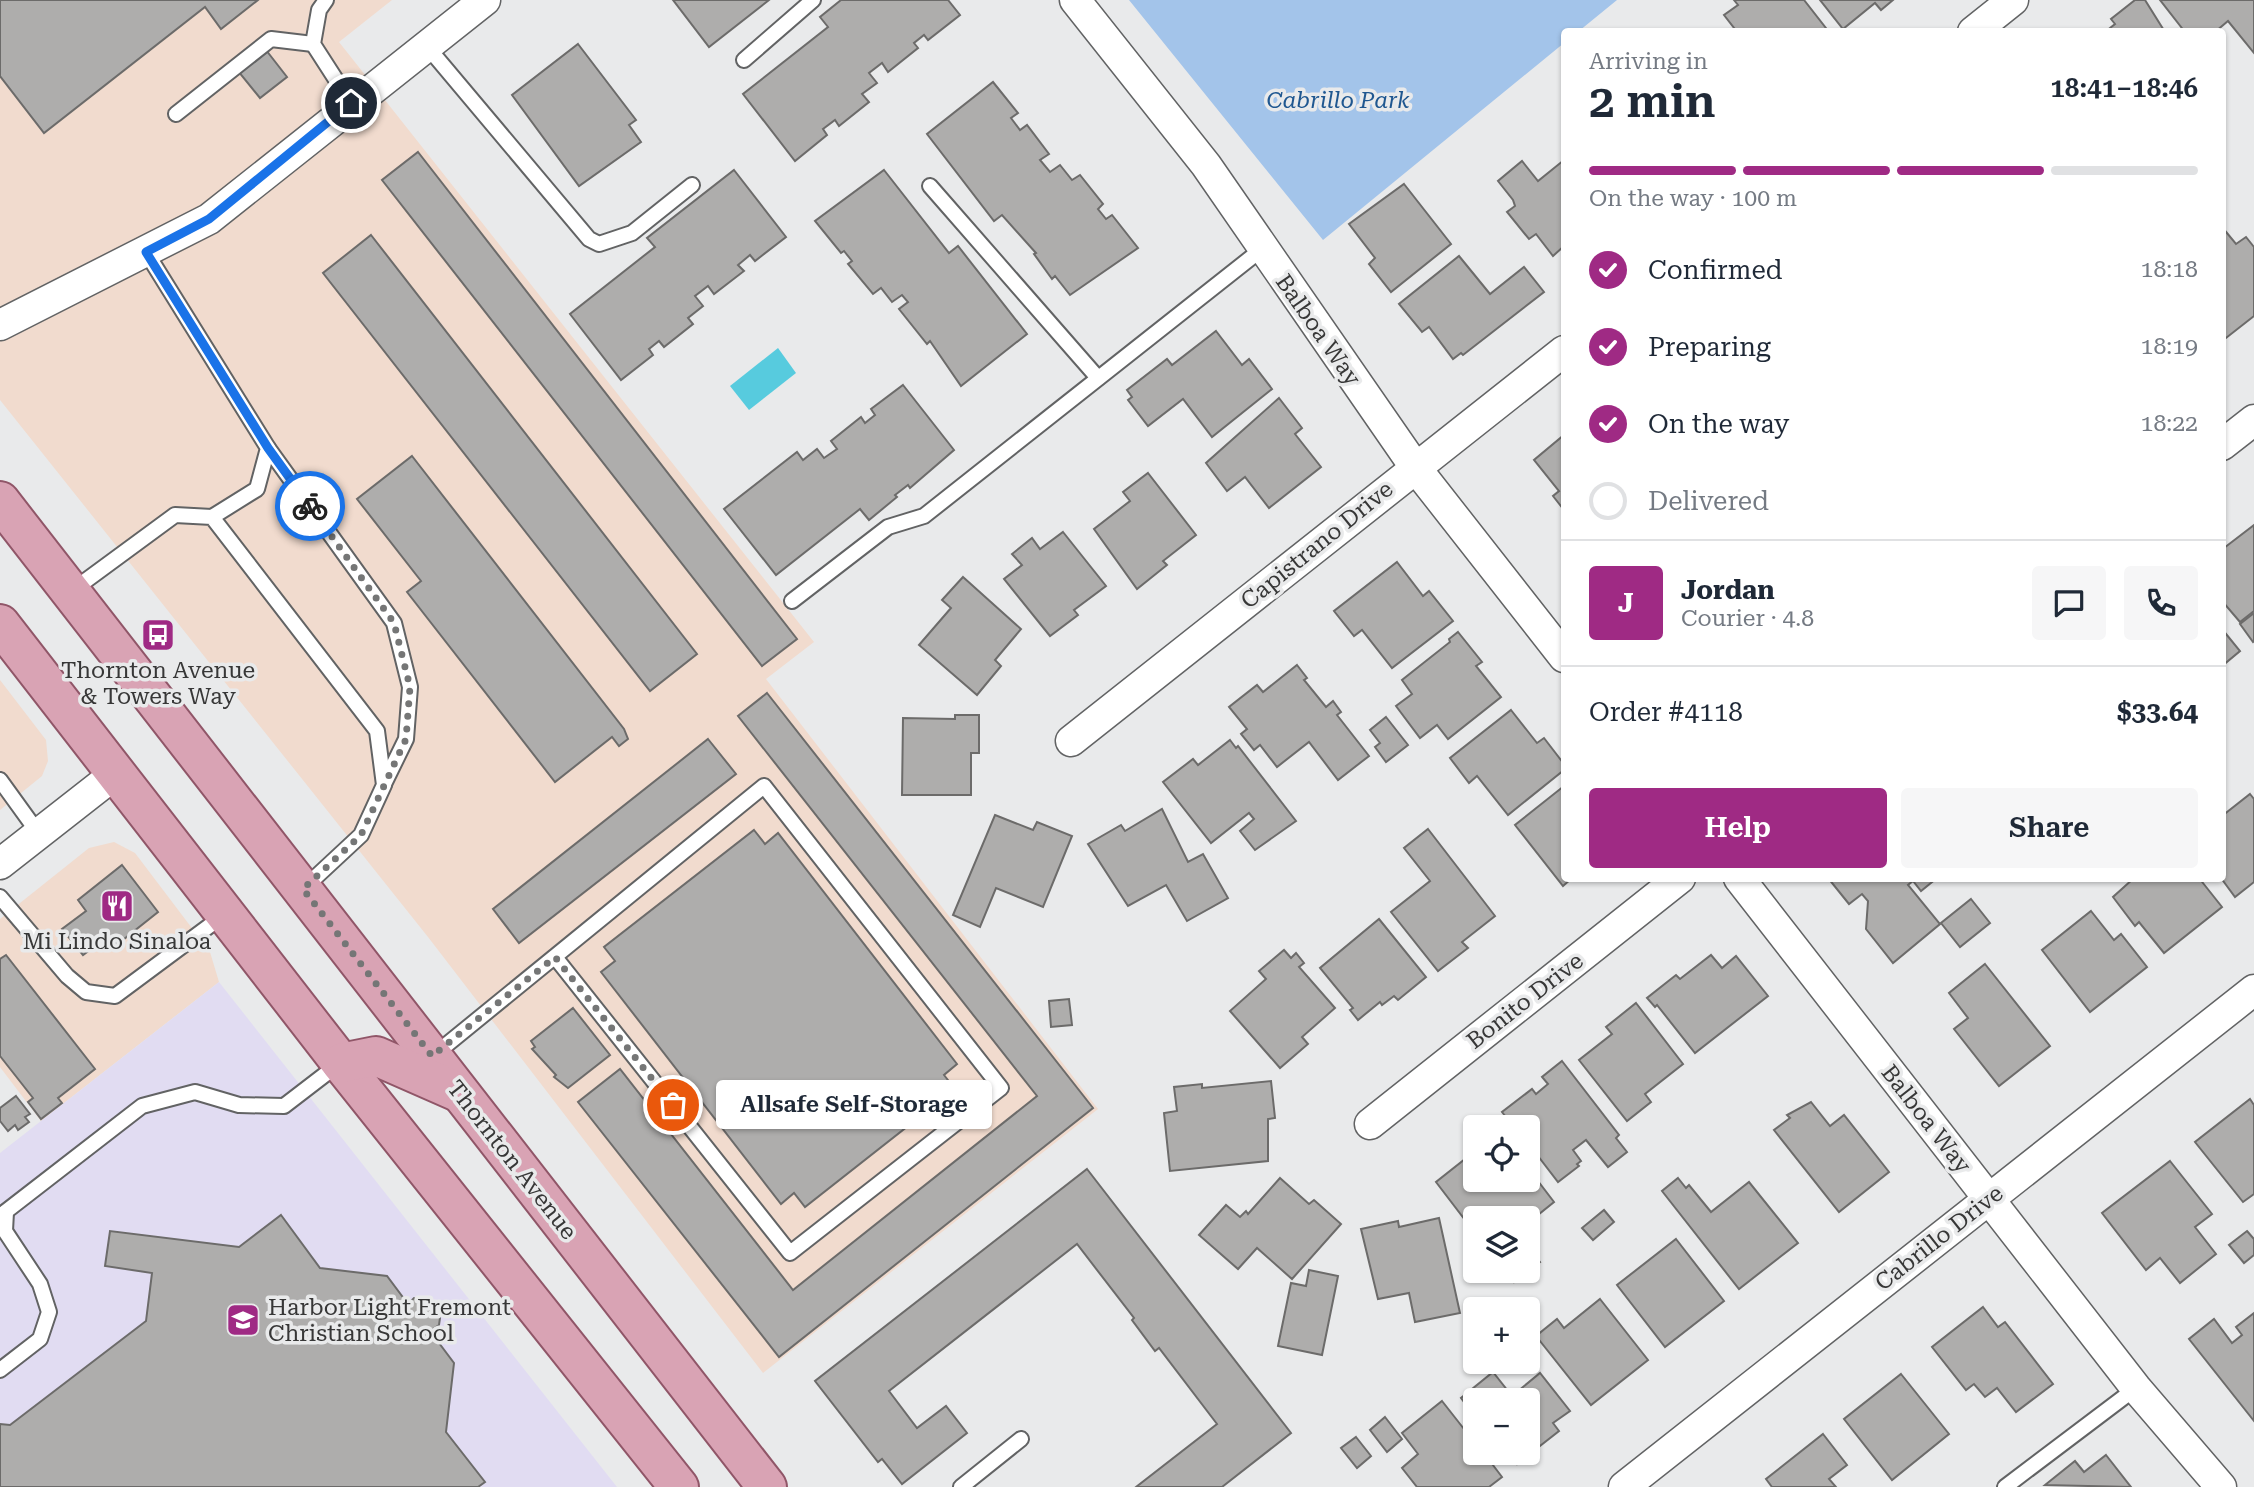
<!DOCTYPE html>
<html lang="en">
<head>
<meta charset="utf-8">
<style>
	body { margin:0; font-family:"Roboto Serif",serif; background:#f6f6f7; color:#1f2937; height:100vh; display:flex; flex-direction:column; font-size:26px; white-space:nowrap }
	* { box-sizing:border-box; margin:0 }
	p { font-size:23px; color:#747a83 }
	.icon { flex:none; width:38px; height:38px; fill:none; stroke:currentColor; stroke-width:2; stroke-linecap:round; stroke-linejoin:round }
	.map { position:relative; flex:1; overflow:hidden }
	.details { position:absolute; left:1561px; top:28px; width:665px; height:854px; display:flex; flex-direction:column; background:#fff; border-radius:7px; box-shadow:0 2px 5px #0004 }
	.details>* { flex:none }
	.buttons { position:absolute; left:1463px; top:1115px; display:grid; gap:14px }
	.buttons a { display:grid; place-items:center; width:77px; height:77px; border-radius:7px; background:#fff; box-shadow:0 2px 5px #0004; font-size:35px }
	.pin { position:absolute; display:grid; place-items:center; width:60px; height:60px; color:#fff; margin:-30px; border:4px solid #fff; border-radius:50%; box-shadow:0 2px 7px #0007 }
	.courier { position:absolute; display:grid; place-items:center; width:70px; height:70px; margin:-35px; border:5px solid #1a73e8; border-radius:50%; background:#fff; color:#222; box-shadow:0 2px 9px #0007 }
	.bubble { position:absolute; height:49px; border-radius:7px; background:#fff; box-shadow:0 2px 5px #0004; font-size:23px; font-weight:600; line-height:49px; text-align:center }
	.summary em { font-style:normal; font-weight:600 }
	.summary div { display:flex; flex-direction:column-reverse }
	.summary { display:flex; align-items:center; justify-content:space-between; height:119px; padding:0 28px }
	h1 { font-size:46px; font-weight:600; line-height:52px }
	.bar { display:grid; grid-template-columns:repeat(4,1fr); gap:10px 7px; align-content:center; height:84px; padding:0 28px }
	.bar i { height:9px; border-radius:5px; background:#e0e1e3 }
	.bar .current { background:#9f2a84 }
	.bar p { grid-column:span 4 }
	.line { display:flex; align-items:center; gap:18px; padding:0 28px; border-top:2px solid #e0e1e3 }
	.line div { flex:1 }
	.round { display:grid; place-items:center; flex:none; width:74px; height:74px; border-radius:7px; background:#f6f6f7 }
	ol { padding:0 28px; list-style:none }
	li { display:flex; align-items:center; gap:21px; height:77px }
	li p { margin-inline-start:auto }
	li .icon { padding:7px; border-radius:50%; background:#9f2a84; color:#fff; stroke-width:4 }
	li:last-child { color:#747a83 }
	li i { width:38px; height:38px; border:4px solid #e0e1e3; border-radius:50% }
	.cta { display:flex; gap:14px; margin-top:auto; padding:14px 28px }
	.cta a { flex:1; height:80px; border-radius:7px; background:#9f2a84; color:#fff; font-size:28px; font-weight:600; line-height:80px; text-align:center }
	.cta a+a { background:#f6f6f7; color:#1f2937 }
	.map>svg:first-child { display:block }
</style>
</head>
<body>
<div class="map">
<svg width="2254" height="1487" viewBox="0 0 2254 1487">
	<rect width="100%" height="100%" fill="#e9eaeb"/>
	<g fill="#f1dbce">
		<polygon points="0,0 392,0 339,42 814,642 766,679 1098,1109 763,1373 428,937 0,400"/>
		<polygon points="0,680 46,740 48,761 42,776 0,810"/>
		<polygon points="114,842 135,853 210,952 219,982 41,1121 0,1067 0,919 89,848"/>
	</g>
	<polygon fill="#e1dcf2" points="219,982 617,1487 0,1487 0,1153"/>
	<polygon fill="#a3c4ea" points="1129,0 1617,0 1579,31 1564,32 1564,43 1323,240"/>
	<polygon fill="#57cbde" points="778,348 796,373 749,410 730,386"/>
	<g fill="#aeadac" stroke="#6c6b6a" stroke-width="2">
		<polygon points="0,0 258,0 221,29 205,7 44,133 0,76"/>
		<polygon points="673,0 769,0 709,47"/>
		<polygon points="841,0 948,0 960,15 928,40 924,35 914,43 918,48 888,72 882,63 869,73 877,83 862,94 869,102 839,126 835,120 823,129 827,135 795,161 743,94 828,27 820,17"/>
		<polygon points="1734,0 1804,0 1829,32 1730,32 1734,28 1724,15 1738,5"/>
		<polygon points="1820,0 1893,0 1881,10 1875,3 1843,29"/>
		<polygon points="2135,0 2145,0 2165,32 2105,32 2115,24 2111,19"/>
		<polygon points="2160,0 2254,0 2254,53 2228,21 2215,32 2185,32"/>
		<polygon points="578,44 636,120 629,125 641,142 579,186 512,95"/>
		<polygon points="266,50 287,77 260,98 238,71"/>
		<polygon points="993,82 1018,113 1011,118 1020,130 1027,125 1049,154 1040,160 1050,172 1060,165 1072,180 1080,175 1103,204 1098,209 1106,219 1112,215 1138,248 1070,295 1055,276 1052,279 1034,254 1036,253 1002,215 994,221 927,134"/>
		<polygon points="418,152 797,639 762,666 382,180"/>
		<polygon points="1564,160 1564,246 1553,256 1536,234 1529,239 1507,212 1515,206 1513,200 1498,181 1522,161 1538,181"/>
		<polygon points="734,170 786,237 755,261 750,255 738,265 744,271 714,294 708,286 695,296 703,306 688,318 693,324 664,347 659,341 649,349 653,355 621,380 570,314 655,247 647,238"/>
		<polygon points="884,170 949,253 958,246 1027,334 961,386 930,341 927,344 899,309 908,302 902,295 892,302 881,288 873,294 848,264 852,261 844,251 841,253 815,221"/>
		<polygon points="1404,184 1451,244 1391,292 1369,264 1375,258 1349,224"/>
		<polygon points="2222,227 2236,244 2246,237 2254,247 2254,316 2226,338 2222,334"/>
		<polygon points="371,235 697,654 650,691 323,273"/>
		<polygon points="1459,256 1490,294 1524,267 1544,292 1463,355 1461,353 1453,359 1429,327 1422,332 1399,304"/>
		<polygon points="1216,331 1242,365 1249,359 1272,389 1212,437 1183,399 1148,426 1128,400 1132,397 1127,390 1167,359 1172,365"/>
		<polygon points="903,385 954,450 910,488 908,485 895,495 897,497 869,520 860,509 776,575 724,509 797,452 803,460 817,449 824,458 837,449 831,441 861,417 865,423 875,415 871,409"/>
		<polygon points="1279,398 1302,428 1295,434 1321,467 1269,508 1245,477 1227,491 1206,463"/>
		<polygon points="1564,435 1564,510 1553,496 1559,491 1534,460"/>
		<polygon points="412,456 624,729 628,739 619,746 612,737 555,782 407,592 421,581 357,499"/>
		<polygon points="1148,473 1196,535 1163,561 1167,565 1137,589 1094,529 1130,501 1123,492"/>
		<polygon points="2254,525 2254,611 2240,622 2222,601 2222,546 2224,548"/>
		<polygon points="1063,532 1106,586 1074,610 1078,615 1050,636 1004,579 1022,565 1012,554 1032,538 1040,549"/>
		<polygon points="1397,562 1423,596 1429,591 1453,621 1392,668 1362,630 1354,636 1334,611"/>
		<polygon points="963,577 1021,629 995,660 1001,666 977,695 919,645 951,608 942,600"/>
		<polygon points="2254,613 2254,641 2253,642 2240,624"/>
		<polygon points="2222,629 2240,651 2222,666"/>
		<polygon points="1458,632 1482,662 1476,666 1501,697 1448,739 1437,725 1420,738 1396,706 1412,694 1402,680 1450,642 1449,639"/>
		<polygon points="1297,665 1307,678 1304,680 1326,707 1333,701 1341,712 1337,715 1369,756 1338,780 1309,742 1277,767 1260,745 1254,750 1241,734 1247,729 1229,707 1257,685 1263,692"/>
		<polygon points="767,693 1093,1108 779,1357 578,1102 620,1069 793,1290 1037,1096 738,716"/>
		<polygon points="1511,710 1537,743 1544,738 1564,764 1564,770 1508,815 1477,776 1469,783 1450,758"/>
		<polygon points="955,715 979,715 979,753 971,753 971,795 902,795 903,718 955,719"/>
		<polygon points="1386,717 1408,745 1386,762 1375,747 1380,743 1370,730"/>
		<polygon points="708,739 736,774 519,943 493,909"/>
		<polygon points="1230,740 1236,748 1238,746 1296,821 1255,850 1240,831 1254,819 1249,813 1211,843 1163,782 1193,759 1198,765"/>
		<polygon points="1564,786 1564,878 1572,878 1563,886 1515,825"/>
		<polygon points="2250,794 2254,799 2254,882 2235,897 2221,878 2222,816"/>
		<polygon points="1162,809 1188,862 1203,854 1228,898 1187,921 1166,885 1128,906 1088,844 1121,825 1125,831"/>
		<polygon points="995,815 1033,830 1037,822 1072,836 1043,907 996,888 980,927 953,915"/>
		<polygon points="1428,829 1495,916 1462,942 1468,948 1438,971 1391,912 1430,881 1404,848"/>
		<polygon points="754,830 765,844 778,833 957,1064 944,1075 955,1089 805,1207 794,1193 781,1204 601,972 615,961 604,947"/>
		<polygon points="122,865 158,912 114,947 107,937 83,955 62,929 86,911 78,900"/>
		<polygon points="1828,878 1937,878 1921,891 1913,881 1908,885 1940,924 1893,963 1866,929 1868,901 1862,894 1849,904"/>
		<polygon points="2199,878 2222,907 2164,953 2139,922 2135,926 2113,897 2134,878"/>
		<polygon points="1971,899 1990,923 1960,947 1941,923"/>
		<polygon points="2091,911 2114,940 2121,934 2147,967 2090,1012 2042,950"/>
		<polygon points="1379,919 1426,977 1398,1000 1394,996 1382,1005 1380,1002 1358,1020 1350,1010 1353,1008 1320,968"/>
		<polygon points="1284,950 1291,958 1296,953 1304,963 1299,967 1335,1008 1302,1037 1308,1044 1280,1068 1230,1011 1266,979 1259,971"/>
		<polygon points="6,955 95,1069 58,1098 62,1103 41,1119 28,1102 33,1098 0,1056 0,959"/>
		<polygon points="1711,955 1722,968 1736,956 1768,996 1695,1053 1657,1005 1655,1007 1647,998 1676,975 1680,979"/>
		<polygon points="1985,964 2050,1046 1999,1086 1954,1029 1968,1018 1949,993"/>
		<polygon points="1069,999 1072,1025 1051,1027 1049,1001"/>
		<polygon points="1636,1003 1683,1064 1645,1094 1651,1102 1627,1121 1579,1060 1612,1034 1606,1027"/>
		<polygon points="573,1008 610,1055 568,1088 554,1077 556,1075 532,1049 535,1047 531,1041"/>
		<polygon points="1562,1061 1619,1135 1616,1138 1627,1152 1608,1167 1586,1140 1573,1150 1581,1161 1577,1164 1579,1166 1558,1182 1528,1143 1528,1127 1514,1127 1502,1112 1532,1089 1536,1094 1548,1084 1542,1077"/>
		<polygon points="1271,1081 1275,1118 1268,1119 1268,1161 1170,1171 1164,1113 1177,1111 1174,1087 1202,1084 1202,1088"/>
		<polygon points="16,1096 30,1114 25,1117 29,1122 18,1130 15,1125 8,1131 0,1121 0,1108"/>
		<polygon points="2250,1099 2254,1105 2254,1194 2243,1202 2195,1142"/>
		<polygon points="1811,1102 1830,1126 1844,1115 1889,1172 1839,1212 1774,1130 1790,1118 1787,1115"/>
		<polygon points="1475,1140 1475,1180 1528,1180 1528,1168 1554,1202 1533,1219 1535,1222 1528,1228 1528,1218 1475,1218 1475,1233 1436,1182 1470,1155 1465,1148"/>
		<polygon points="2170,1161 2212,1214 2195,1227 2216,1254 2180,1283 2160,1258 2146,1270 2102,1213"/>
		<polygon points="1087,1169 1291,1433 1222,1487 1136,1487 1217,1424 1159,1348 1155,1351 1132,1320 1134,1318 1077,1244 889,1391 917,1428 946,1406 967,1433 902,1484 882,1459 878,1462 815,1381"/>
		<polygon points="1280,1178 1309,1204 1314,1200 1341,1224 1292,1279 1257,1248 1238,1269 1199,1235 1226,1205 1240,1217 1246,1211 1248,1214"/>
		<polygon points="1678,1178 1686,1188 1689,1185 1711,1212 1749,1182 1798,1243 1739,1289 1662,1191"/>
		<polygon points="1604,1210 1614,1222 1593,1240 1582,1228"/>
		<polygon points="281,1215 320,1268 387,1276 408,1304 414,1298 426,1300 440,1318 439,1325 430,1331 454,1363 446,1432 485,1482 478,1487 0,1487 0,1424 10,1425 146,1321 152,1273 105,1266 110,1231 239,1247"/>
		<polygon points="1439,1218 1460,1313 1415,1322 1409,1293 1378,1299 1361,1229 1398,1221 1399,1227"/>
		<polygon points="1528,1228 1537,1240 1528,1247 1540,1262 1514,1282 1505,1270 1528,1270"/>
		<polygon points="2247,1231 2254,1239 2254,1255 2244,1263 2229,1245"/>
		<polygon points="1676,1239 1724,1301 1665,1347 1617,1285"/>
		<polygon points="1309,1270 1338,1276 1322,1355 1278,1346 1291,1283 1306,1286"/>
		<polygon points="1600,1299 1648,1360 1591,1405 1536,1336 1557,1319 1564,1328"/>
		<polygon points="1983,1307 1998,1327 2005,1322 2053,1384 2016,1412 1997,1388 1985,1397 1974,1384 1966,1390 1932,1347"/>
		<polygon points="2254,1313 2254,1421 2189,1339 2214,1319 2232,1343 2242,1335 2236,1327"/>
		<polygon points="1493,1372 1512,1396 1540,1373 1570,1411 1553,1423 1559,1431 1517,1464 1507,1452 1528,1452 1528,1400 1475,1400 1475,1417 1461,1398"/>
		<polygon points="1901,1374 1949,1434 1892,1480 1844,1419"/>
		<polygon points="1442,1401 1475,1443 1475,1452 1483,1452 1502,1477 1489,1487 1417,1487 1402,1468 1418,1454 1402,1433"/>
		<polygon points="1385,1417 1402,1439 1387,1452 1370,1430"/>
		<polygon points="1823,1434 1847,1465 1829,1479 1836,1487 1772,1487 1766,1479"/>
		<polygon points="1356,1437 1371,1456 1357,1468 1341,1448"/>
		<polygon points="2106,1455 2131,1487 2045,1485 2075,1461 2084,1472"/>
	</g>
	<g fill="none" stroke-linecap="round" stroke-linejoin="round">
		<defs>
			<g id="service">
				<polyline points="326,0 319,10 313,44 351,103"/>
				<polyline points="425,44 589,239 599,244 632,233 692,185"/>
				<polyline points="744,60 813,0"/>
				<polyline points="176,114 271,39 313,44"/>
				<polyline points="930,186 1098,378"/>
				<polyline points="146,252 268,448 257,489 212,517"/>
				<polyline points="268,448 394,623 410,687 406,739 384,784"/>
				<polyline points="73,590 175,515 212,517 377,731 384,785 361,835 304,888"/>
				<polyline points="792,601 888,527 924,516 1262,249"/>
				<polyline points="0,780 39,834"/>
				<polyline points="0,897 67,976 86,992 115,996 224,915"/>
				<polyline points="434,1055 764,786 1001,1088 790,1253 555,957"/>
				<polyline points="0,1216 142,1106 195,1092 239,1105 284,1106 340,1063"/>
				<polyline points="0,1370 40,1339 49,1312 40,1284 5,1231 6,1212"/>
				<polyline points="961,1487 1021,1439"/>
				<polyline points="2005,1487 2136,1388"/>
			</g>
			<g id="minor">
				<polyline points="1075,0 1206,165 1415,467 1564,657"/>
				<polyline points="1973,32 2013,0"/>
				<polyline points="0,325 209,219 485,0"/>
				<polyline points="2222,445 2254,420"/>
				<polyline points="1071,741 1564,351"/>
				<polyline points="0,864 115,774"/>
				<polyline points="1739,878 2136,1388 2221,1487"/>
				<polyline points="1370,1124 1680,878"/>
				<polyline points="1624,1487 2254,990"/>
			</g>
			<g id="primary">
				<polyline points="0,501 767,1487"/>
				<polyline points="0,624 341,1063 679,1487"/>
				<polyline points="341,1063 376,1056 458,1092"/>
			</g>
		</defs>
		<use href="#service" stroke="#626364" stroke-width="18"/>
		<use href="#minor" stroke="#626364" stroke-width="33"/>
		<use href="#primary" stroke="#905668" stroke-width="42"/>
		<use href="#service" stroke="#fff" stroke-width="14"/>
		<use href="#minor" stroke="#fff" stroke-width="30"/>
		<use href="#primary" stroke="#d9a3b4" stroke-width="38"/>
	</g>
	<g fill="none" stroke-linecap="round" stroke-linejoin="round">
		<polyline stroke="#757676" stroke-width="7" stroke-dasharray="0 12.6" points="310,506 394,623 410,687 406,739 361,835 303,889 432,1056 555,957 673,1105"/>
		<polyline stroke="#1a73e8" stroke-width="9" points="310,506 268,448 146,252 209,219 351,103"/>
	</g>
	<defs>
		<symbol id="bus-square" viewBox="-11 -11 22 22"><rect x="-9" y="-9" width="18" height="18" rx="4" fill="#9f2a84" stroke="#e9eaeb"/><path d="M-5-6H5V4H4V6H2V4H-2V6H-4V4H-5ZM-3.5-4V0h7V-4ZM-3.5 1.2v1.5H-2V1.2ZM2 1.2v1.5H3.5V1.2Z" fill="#fff"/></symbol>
		<symbol id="restaurant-square" viewBox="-11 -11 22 22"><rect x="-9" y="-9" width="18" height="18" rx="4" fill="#9f2a84" stroke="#e9eaeb"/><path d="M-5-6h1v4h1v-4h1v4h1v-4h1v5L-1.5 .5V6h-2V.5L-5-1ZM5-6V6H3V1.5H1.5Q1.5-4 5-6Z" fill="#fff"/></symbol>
		<symbol id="school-square" viewBox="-11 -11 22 22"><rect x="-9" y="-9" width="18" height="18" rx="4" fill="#9f2a84" stroke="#e9eaeb"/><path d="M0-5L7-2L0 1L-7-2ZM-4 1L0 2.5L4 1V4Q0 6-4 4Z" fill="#fff"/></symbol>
	</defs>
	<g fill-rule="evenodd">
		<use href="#bus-square" x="139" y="616" width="38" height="38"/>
		<use href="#restaurant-square" x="98" y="887" width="38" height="38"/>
		<use href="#school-square" x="224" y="1301" width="38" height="38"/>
	</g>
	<g text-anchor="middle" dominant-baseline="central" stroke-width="7" stroke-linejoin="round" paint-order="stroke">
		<g font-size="23" font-style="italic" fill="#1f5790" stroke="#e9eaeb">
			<text x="1338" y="100">Cabrillo Park</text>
		</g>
		<g font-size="23" fill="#373737" stroke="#e9eaeb">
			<text transform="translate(1318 330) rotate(55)">Balboa Way</text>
			<text transform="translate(1317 545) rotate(-39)">Capistrano Drive</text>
			<text transform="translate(1525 1001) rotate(-38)">Bonito Drive</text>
			<text transform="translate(1926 1119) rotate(52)">Balboa Way</text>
			<text transform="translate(512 1160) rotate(52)">Thornton Avenue</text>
			<text transform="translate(1939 1238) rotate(-38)">Cabrillo Drive</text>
		</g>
		<g font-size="23" fill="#373737" stroke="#e9eaeb">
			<text x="158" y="670">Thornton Avenue<tspan x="158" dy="26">&amp; Towers Way</tspan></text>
			<text x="117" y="941">Mi Lindo Sinaloa</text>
			<text x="268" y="1307" text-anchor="start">Harbor Light Fremont<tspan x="268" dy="26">Christian School</tspan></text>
		</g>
	</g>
</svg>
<div class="buttons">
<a><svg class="icon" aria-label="locate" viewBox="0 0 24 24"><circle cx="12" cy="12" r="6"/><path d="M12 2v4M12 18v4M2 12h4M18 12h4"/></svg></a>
<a><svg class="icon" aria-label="layers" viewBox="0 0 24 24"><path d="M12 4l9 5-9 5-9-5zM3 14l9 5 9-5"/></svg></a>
<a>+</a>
<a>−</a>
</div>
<div class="pin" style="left:673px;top:1105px;background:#ea580c"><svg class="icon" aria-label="bag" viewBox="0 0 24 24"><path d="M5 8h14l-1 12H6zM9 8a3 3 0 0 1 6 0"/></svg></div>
<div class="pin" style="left:351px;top:103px;background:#1f2937"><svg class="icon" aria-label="home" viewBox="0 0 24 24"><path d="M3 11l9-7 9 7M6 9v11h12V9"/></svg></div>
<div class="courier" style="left:310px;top:506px"><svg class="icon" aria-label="bike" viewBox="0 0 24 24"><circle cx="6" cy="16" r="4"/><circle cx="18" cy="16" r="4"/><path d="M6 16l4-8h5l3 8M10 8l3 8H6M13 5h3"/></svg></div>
<div class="bubble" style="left:716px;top:1080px;width:276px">Allsafe Self-Storage</div>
<section class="details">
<div class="summary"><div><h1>2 min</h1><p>Arriving in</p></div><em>18:41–18:46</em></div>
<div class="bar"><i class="current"></i><i class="current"></i><i class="current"></i><i></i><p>On the way · 100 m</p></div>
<ol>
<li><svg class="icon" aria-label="check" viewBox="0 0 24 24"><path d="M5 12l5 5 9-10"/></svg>Confirmed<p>18:18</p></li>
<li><svg class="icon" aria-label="check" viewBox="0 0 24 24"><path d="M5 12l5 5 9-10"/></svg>Preparing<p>18:19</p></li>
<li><svg class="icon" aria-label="check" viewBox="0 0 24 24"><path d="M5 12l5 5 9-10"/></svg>On the way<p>18:22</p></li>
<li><i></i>Delivered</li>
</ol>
<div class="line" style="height:126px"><b class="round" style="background:#9f2a84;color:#fff">J</b><div><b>Jordan</b><p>Courier · 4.8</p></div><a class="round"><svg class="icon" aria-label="chat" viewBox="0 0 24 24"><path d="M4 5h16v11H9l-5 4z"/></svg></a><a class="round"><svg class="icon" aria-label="phone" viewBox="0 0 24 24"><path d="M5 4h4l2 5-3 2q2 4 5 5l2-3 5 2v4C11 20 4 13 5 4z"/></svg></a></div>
<div class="line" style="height:91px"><div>Order #4118</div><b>$33.64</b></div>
<div class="cta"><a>Help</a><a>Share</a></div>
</section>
</div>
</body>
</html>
